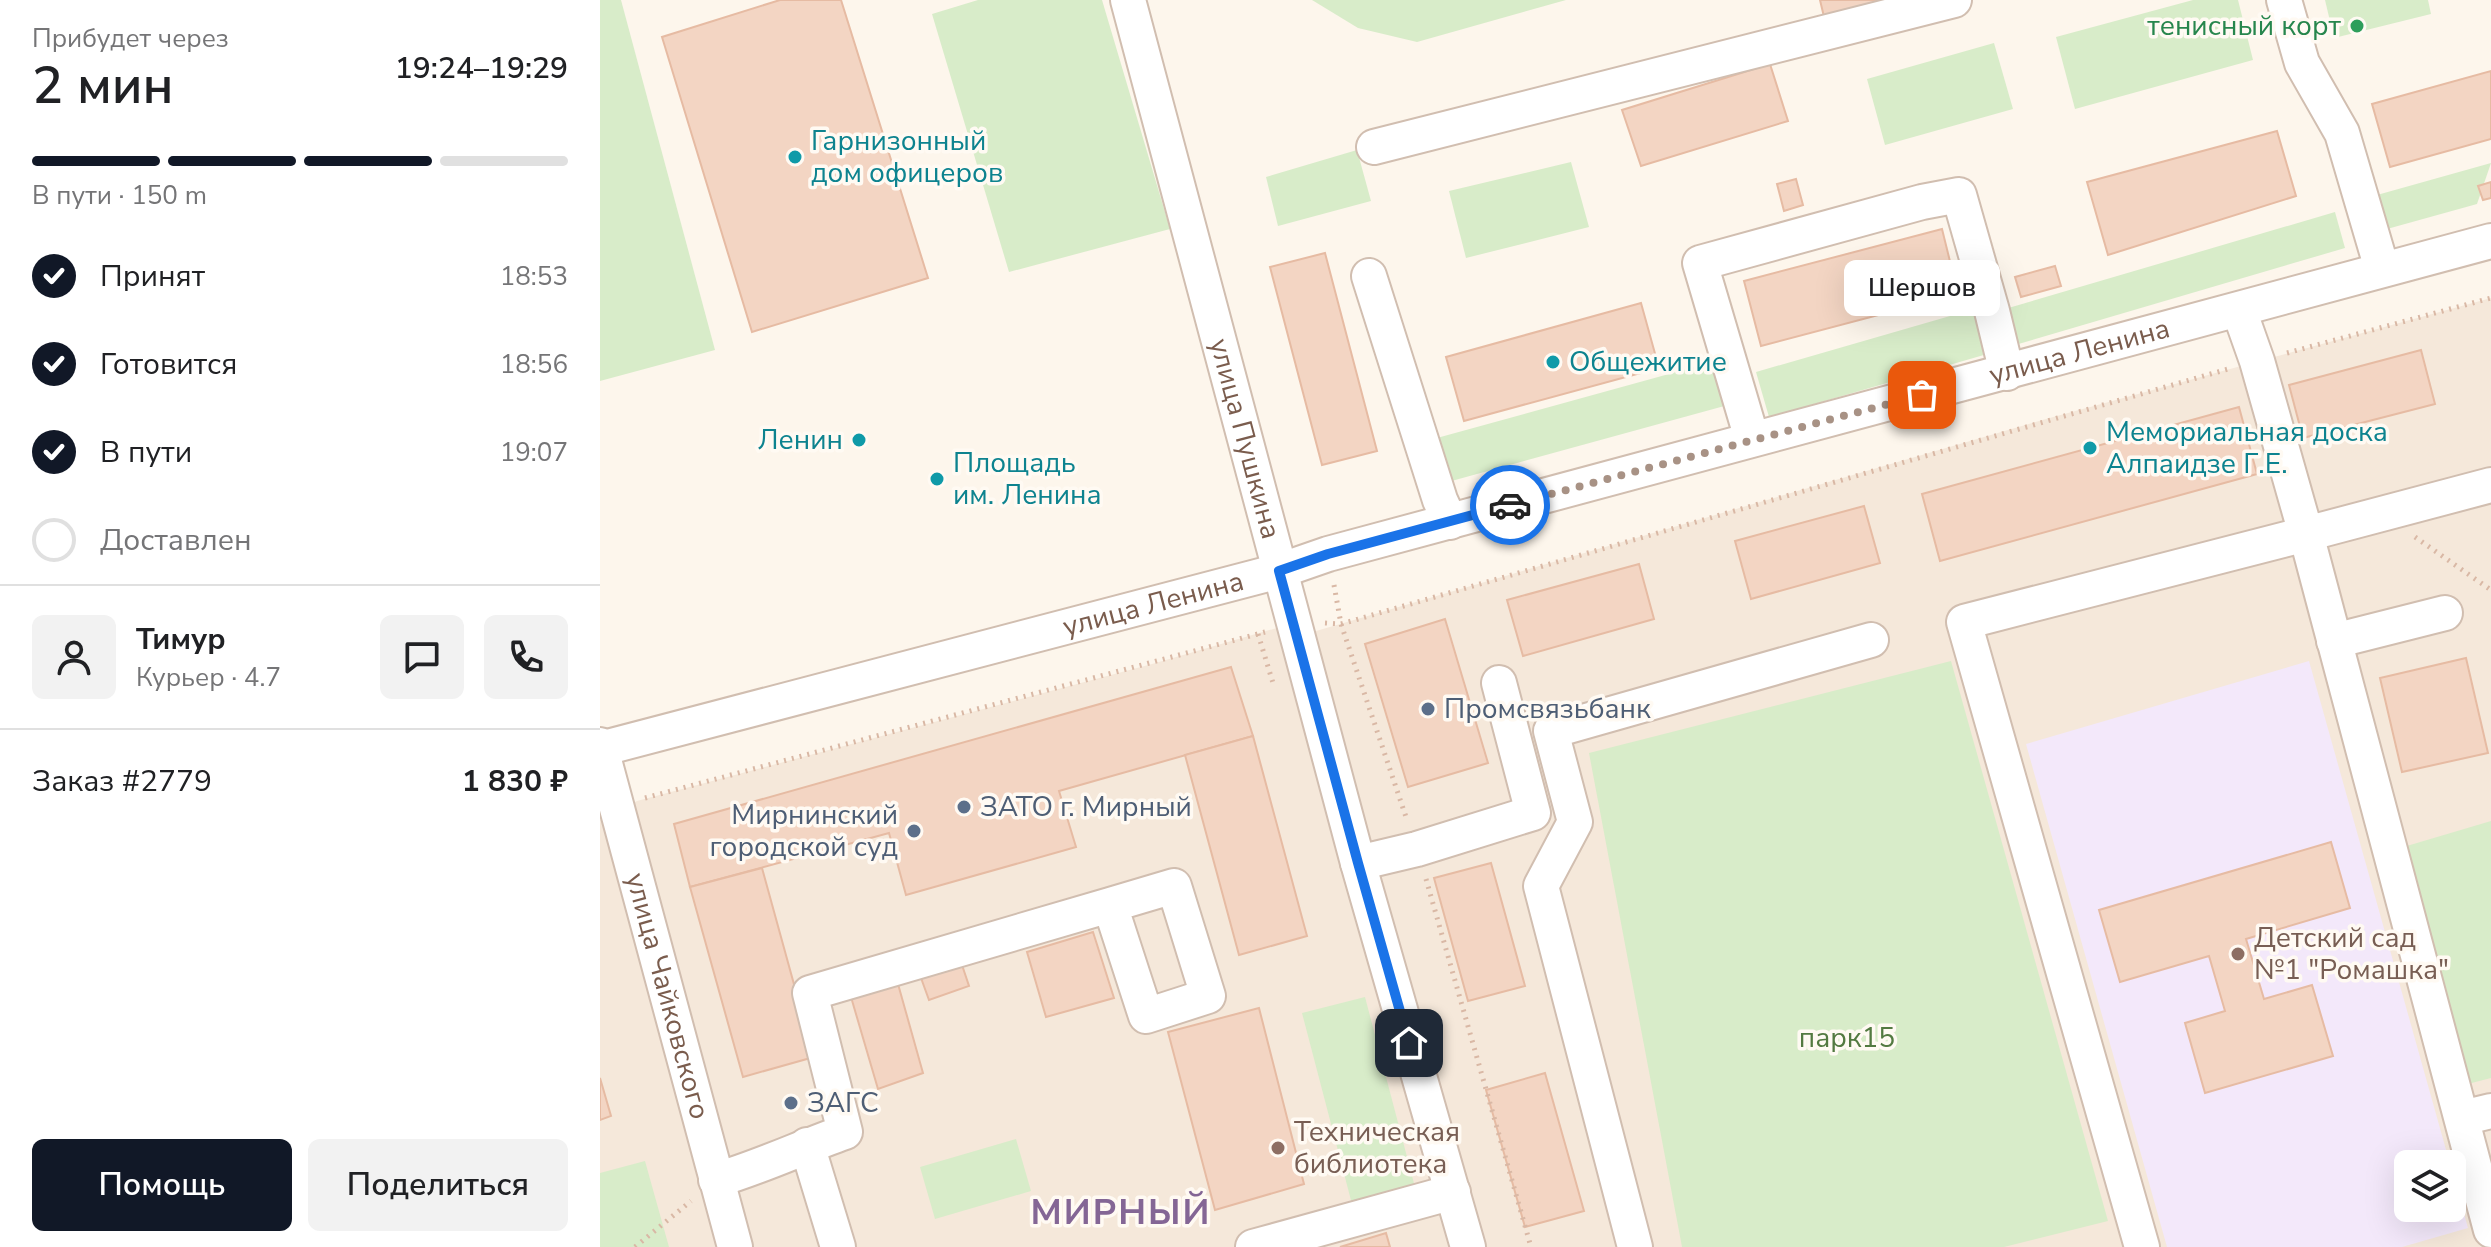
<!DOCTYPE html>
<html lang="ru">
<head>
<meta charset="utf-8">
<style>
	body { margin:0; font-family:"Nunito Sans",sans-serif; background:#f2f2f2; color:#202124; height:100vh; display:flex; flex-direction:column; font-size:30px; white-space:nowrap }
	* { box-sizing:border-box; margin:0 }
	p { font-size:26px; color:#757577 }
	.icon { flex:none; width:44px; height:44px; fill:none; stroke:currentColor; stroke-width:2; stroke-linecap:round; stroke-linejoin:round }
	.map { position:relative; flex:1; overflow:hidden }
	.side { display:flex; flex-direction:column; background:#fff; width:600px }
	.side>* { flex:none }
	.controls { position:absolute; left:1794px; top:1150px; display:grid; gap:16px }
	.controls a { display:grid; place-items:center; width:72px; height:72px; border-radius:12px; background:#fff; box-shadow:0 8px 32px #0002; font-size:40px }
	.pin { position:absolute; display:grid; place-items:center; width:68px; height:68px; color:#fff; margin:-34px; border-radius:16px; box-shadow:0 4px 12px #0006 }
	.courier { position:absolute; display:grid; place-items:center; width:80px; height:80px; margin:-40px; border:6px solid #1a73e8; border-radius:50%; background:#fff; color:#222; box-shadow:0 2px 10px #0007 }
	.bubble { position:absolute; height:56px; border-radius:12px; background:#fff; box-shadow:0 8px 32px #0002; font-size:26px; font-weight:600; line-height:56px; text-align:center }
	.summary em { font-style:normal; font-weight:600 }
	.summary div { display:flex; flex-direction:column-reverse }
	.summary { display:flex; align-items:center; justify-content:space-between; height:136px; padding:0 32px }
	h1 { font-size:52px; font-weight:600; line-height:60px }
	.bar { display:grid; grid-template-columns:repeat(4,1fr); gap:12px 8px; align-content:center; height:96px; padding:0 32px }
	.bar i { height:10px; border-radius:6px; background:#e0e0e0 }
	.bar .active { background:#111827 }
	.bar p { grid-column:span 4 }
	.line { display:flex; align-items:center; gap:20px; padding:0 32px; border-top:2px solid #e0e0e0 }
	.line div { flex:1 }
	.round { display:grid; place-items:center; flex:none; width:84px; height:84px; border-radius:12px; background:#f2f2f2 }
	ol { padding:0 32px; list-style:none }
	li { display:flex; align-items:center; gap:24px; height:88px }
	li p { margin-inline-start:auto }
	li .icon { padding:8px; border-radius:50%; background:#111827; color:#fff; stroke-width:4 }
	li:last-child { color:#757577 }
	li i { width:44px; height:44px; border:4px solid #e0e0e0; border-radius:50% }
	.action { display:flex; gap:16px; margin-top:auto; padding:16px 32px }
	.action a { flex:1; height:92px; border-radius:12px; background:#111827; color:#fff; font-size:32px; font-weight:600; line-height:92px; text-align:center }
	.action a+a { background:#f2f2f2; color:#202124 }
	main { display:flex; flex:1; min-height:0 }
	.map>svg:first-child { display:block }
</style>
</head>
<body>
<main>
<section class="side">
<div class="summary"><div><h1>2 мин</h1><p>Прибудет через</p></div><em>19:24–19:29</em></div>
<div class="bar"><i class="active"></i><i class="active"></i><i class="active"></i><i></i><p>В пути · 150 m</p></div>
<ol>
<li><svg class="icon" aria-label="check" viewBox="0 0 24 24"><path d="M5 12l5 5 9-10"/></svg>Принят<p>18:53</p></li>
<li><svg class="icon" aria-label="check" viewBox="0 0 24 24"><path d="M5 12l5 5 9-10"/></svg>Готовится<p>18:56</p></li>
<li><svg class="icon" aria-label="check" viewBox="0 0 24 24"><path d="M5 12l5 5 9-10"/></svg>В пути<p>19:07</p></li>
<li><i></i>Доставлен</li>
</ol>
<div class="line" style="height:144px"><a class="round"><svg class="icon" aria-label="person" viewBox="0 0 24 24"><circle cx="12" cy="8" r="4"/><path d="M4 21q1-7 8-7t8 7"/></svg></a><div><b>Тимур</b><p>Курьер · 4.7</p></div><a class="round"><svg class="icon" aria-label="chat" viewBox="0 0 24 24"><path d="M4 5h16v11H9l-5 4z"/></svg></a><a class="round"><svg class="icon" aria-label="phone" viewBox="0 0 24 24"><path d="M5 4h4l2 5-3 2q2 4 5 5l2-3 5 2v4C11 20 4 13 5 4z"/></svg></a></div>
<div class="line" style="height:104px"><div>Заказ #2779</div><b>1 830 ₽</b></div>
<div class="action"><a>Помощь</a><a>Поделиться</a></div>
</section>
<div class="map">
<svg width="1891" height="1247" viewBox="0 0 1891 1247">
	<rect width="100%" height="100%" fill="#fdf6ec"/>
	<path fill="#f5e8da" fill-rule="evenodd" d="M1891 298V1247H0V820L37 801 552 664 694 623 716 631 1446 419ZM1808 1164H1852V1208H1808Z"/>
	<polygon fill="#f3e8fa" points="1709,661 1850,1164 1808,1164 1808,1208 1852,1208 1852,1170 1868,1228 1802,1247 1567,1247 1426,744"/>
	<g fill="#d8ecc9">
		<polygon points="0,0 21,0 115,350 0,381"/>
		<polygon points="378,0 502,0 570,229 409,272 332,14"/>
		<polygon points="712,0 966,0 817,42 758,28"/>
		<polygon points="1593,0 1638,0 1653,60 1475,109 1456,37"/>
		<polygon points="1725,0 1828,0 1831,14 1734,38"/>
		<polygon points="1394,43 1413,109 1285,145 1267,79"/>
		<polygon points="757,150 771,201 678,226 666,177"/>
		<polygon points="971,162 989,227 866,258 849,191"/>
		<polygon points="1891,163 1877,204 1787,229 1777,195"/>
		<polygon points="1735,212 1745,248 1415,345 1405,309"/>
		<polygon points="1395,303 1408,348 1169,417 1156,372"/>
		<polygon points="1116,361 1128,405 837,485 826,441"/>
		<polygon points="1351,661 1508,1221 1404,1247 1082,1247 989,753"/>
		<polygon points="1891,821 1891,1078 1860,1086 1800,848"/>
		<polygon points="765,997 816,1191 753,1208 702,1013"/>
		<polygon points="416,1139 431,1191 335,1219 320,1167"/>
		<polygon points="45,1161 69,1247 0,1247 0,1173"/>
	</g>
	<g fill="#f3d5c3" stroke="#e6bba3" stroke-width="2">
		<polygon points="180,0 241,0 328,278 152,332 62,37"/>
		<polygon points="1220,0 1306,0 1225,21"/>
		<polygon points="1170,64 1188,121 1041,166 1022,110"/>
		<polygon points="1891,71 1891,139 1790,167 1772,104"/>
		<polygon points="1677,131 1696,196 1508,255 1487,182"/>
		<polygon points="1196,179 1203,205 1184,211 1177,184"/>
		<polygon points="1891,182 1891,198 1883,200 1878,186"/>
		<polygon points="1342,229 1358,294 1161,346 1144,281"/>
		<polygon points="725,253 777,451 722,465 670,267"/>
		<polygon points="1455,266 1461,286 1421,297 1415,277"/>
		<polygon points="1041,303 1059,368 864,421 846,357"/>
		<polygon points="1821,350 1835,404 1703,438 1689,385"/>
		<polygon points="1639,407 1657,474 1340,561 1322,494"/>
		<polygon points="1264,506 1280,563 1151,599 1135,541"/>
		<polygon points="1039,564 1054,619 923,656 907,600"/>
		<polygon points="845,619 888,763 808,787 765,644"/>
		<polygon points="1866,658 1888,753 1802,772 1780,678"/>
		<polygon points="631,667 653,736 459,791 476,847 306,895 289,833 90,887 74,824"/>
		<polygon points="653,736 707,936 639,955 585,755"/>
		<polygon points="1731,842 1750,908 1646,939 1664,999 1712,985 1733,1056 1605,1093 1585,1023 1625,1011 1609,956 1520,982 1499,910"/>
		<polygon points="891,863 925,986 868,1001 834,878"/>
		<polygon points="162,868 214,1057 143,1077 90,887"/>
		<polygon points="493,932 514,998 446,1017 427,952"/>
		<polygon points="362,965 369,986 329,1000 321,978"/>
		<polygon points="298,984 323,1073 278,1089 251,997"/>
		<polygon points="659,1008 704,1184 615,1210 568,1032"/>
		<polygon points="945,1073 984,1211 925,1227 886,1090"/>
		<polygon points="0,1078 11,1116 0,1120"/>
		<polygon points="786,1233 790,1247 740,1247"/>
	</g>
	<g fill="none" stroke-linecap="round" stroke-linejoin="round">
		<defs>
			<g id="minor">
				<path id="s1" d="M528 0 758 863 868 1247"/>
				<polyline points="1684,0 1702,63 1742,133 1782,269"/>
				<polyline points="774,147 1354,0"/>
				<polyline points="769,276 840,500 850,522"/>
				<polyline points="1639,310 1657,361 1706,534 1891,485"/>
				<polyline points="1152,439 1100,263 1322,202 1359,195 1392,311 1407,373"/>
				<polyline points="1734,641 1845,613"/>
				<path id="s2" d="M0 745 135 1247"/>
				<path id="s3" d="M0 749 679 571 728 554 1891 241"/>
				<polyline points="758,863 817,849 933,813 899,683"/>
				<polyline points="1862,1118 1891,1111"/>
				<polyline points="207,1145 238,1247"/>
				<path d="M116 1180C161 1167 202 1147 245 1132L210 993 510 905 546 1016 608 996 574 886 510 905"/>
				<polyline points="653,1247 853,1192"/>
				<polyline points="1035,1247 941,886 975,822 951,731 1271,640"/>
				<polyline points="1542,1247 1364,622 1706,534 1891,1230"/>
			</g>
		</defs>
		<use href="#minor" stroke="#d1beb0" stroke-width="38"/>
		<g stroke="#d9b8a5" stroke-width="5" stroke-dasharray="2 6" stroke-linecap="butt">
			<polyline points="1687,353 1891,298"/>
			<polyline points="1815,537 1891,590"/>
			<polyline points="734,585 741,624 807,820"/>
			<polyline points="725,623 741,624 1628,369"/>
			<polyline points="658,634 673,683"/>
			<polyline points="45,798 665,632"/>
			<polyline points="826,879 931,1247"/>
			<polyline points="35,1247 91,1201"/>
		</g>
		<use href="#minor" stroke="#fff" stroke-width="34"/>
	</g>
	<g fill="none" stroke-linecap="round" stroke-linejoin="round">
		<polyline stroke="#a89285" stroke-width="8" stroke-dasharray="0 14.4" points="910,505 1322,395"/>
		<polyline stroke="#1a73e8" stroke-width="10" points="809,1043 758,863 679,571 728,554 910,505"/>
	</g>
	<circle fill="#2e9e5b" stroke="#fffaf3" stroke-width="3" cx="1757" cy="26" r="8"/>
	<g fill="#0f9aa8" stroke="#fffaf3" stroke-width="3">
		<circle cx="195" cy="157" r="8"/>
		<circle cx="953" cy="362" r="8"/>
		<circle cx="259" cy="440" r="8"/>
		<circle cx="1490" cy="448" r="8"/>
		<circle cx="337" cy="479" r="8"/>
	</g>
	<g fill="#5c6f8a" stroke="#fffaf3" stroke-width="3">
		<circle cx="828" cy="709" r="8"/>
		<circle cx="364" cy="807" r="8"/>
		<circle cx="314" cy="831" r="8"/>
		<circle cx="191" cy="1103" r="8"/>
	</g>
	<g fill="#8d6e63" stroke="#fffaf3" stroke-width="3">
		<circle cx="1638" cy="954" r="8"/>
		<circle cx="678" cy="1148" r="8"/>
	</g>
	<g text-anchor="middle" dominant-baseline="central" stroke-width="7" stroke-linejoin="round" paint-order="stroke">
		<g font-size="28" fill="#27864d" stroke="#fffaf3" text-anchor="end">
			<text x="1741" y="26">тенисный корт</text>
		</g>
		<g font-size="28" fill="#0d838f" stroke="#fffaf3" text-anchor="start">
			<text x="211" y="141">Гарнизонный<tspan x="211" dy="32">дом офицеров</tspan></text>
			<text x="969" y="362">Общежитие</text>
			<text x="1506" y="432">Мемориальная доска<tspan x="1506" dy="32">Алпаидзе Г.Е.</tspan></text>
			<text x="243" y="440" text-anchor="end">Ленин</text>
			<text x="353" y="463">Площадь<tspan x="353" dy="32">им. Ленина</tspan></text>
		</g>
		<g font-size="28" fill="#7a5c4d" stroke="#fffaf3">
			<text stroke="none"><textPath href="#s3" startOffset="1532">улица Ленина</textPath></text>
			<text stroke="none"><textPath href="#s1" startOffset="454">улица Пушкина</textPath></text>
			<text stroke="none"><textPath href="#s3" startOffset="572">улица Ленина</textPath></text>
			<text stroke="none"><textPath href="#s2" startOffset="260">улица Чайковского</textPath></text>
		</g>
		<g font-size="28" fill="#4e5e75" stroke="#fffaf3" text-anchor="start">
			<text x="844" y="709">Промсвязьбанк</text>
			<text x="380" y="807">ЗАТО г. Мирный</text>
			<text x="298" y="815" text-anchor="end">Мирнинский<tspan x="298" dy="32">городской суд</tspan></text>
			<text x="207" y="1103">ЗАГС</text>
		</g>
		<g font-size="28" fill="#785e54" stroke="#fffaf3" text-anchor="start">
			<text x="1654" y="938">Детский сад<tspan x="1654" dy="32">№1 "Ромашка"</tspan></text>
			<text x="694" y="1132">Техническая<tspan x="694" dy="32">библиотека</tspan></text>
		</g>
		<g font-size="28" fill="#537a41" stroke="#fffaf3">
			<text x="1247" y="1038">парк15</text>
		</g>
		<g font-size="36" font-weight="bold" letter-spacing="2" fill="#846695" stroke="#fffaf3">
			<text x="521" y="1212">МИРНЫЙ</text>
		</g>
	</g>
</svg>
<div class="controls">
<a><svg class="icon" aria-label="layers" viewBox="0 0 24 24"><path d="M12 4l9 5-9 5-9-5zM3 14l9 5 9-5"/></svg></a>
</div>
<div class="pin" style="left:1322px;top:395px;background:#ea580c"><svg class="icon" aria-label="bag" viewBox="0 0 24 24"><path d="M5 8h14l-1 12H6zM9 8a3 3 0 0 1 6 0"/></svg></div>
<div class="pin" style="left:809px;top:1043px;background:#1f2937"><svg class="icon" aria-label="home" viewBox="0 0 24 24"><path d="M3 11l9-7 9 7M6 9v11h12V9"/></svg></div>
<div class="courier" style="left:910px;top:505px"><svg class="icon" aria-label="car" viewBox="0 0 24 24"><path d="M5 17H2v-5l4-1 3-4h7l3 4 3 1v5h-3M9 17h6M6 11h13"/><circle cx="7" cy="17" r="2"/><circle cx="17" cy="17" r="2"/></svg></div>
<div class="bubble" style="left:1244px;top:260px;width:156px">Шершов</div>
</div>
</main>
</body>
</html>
